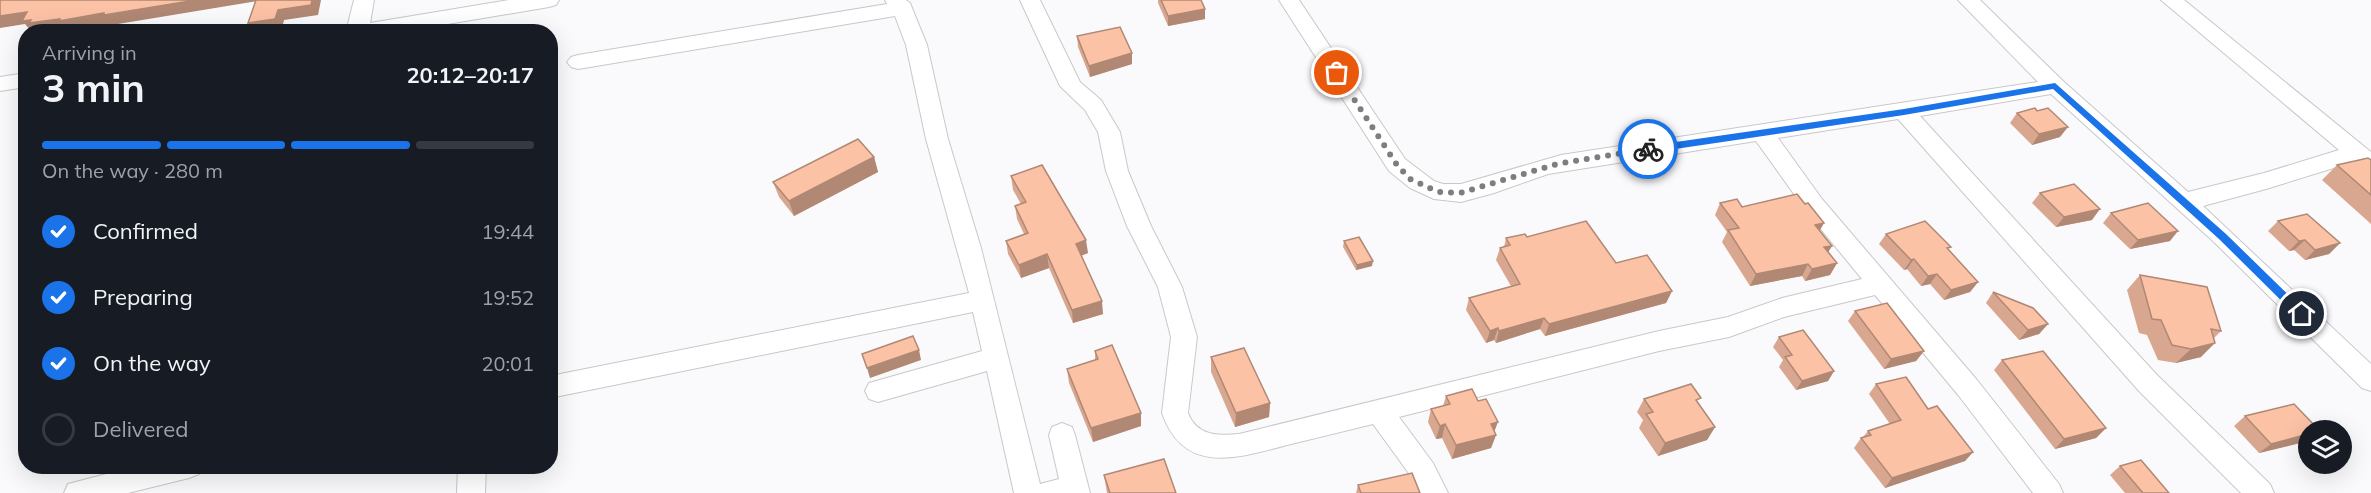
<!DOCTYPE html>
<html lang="en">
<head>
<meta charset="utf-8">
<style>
	body { margin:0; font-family:Mulish,sans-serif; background:#20242c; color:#f1f3f6; height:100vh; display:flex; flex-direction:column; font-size:22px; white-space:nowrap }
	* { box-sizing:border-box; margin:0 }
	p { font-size:20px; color:#9ea1a6 }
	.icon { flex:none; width:33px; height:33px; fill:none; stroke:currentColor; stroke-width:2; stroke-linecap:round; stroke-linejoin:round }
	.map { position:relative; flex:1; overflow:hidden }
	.panel { position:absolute; left:18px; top:24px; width:540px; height:450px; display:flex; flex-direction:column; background:#171b24; border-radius:24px; box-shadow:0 6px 24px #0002 }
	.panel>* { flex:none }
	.tools { position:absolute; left:2298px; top:420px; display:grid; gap:12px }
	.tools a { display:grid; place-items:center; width:54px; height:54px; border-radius:50%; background:#171b24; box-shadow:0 6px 24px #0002; font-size:30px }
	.pin { position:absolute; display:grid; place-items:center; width:51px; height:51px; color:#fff; margin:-26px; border:3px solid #fff; border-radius:50%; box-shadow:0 2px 6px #0007 }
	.courier { position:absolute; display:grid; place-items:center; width:60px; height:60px; margin:-30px; border:4px solid #1a73e8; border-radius:50%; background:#fff; color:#222; box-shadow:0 2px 8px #0007 }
	.head em { font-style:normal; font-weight:700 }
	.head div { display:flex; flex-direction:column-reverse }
	.head { display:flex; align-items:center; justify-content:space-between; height:102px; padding:0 24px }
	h1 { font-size:39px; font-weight:700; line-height:45px }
	.bar { display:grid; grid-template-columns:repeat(4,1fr); gap:9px 6px; align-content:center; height:72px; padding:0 24px }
	.bar i { height:8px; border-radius:4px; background:#363941 }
	.bar .active { background:#1a73e8 }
	.bar p { grid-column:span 4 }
	ol { padding:0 24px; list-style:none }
	li { display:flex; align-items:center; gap:18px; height:66px }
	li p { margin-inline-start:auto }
	li .icon { padding:6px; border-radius:50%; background:#1a73e8; color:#fff; stroke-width:4 }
	li:last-child { color:#9ea1a6 }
	li i { width:33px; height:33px; border:3px solid #363941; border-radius:50% }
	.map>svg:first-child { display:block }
</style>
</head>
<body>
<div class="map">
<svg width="2371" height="493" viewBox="0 0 2371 493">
	<rect width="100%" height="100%" fill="#fafafc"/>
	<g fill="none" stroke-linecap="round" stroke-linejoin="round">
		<defs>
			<g id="minor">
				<polygon points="354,0 374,0 370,23 509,0 559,0 556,5 549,7 400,32 346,32"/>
				<polygon points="885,0 906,0 910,3 927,45 948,139 981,248 1040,484 1059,479 1049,435 1052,427 1062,423 1072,427 1075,435 1090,493 1014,493 987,371 878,402 869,399 865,391 869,383 982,351 973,312 550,398 550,376 969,293 926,139 906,45 895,16 578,69 571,67 567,62 571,57 578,55 887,4"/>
				<path d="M1020 0H1040L1080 82 1101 100 1120 132 1128 171 1151 226 1182 287 1197 337 1188 413C1197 436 1218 436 1239 434L1659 331 1728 317 1782 298 1862 279 1806 211 1756 141 1548 174 1494 193 1461 202 1434 199 1410 188 1389 171 1279 0H1299L1405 159 1434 181 1443 184H1461L1561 155 2038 82 1958 0H1980L2063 81 2188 192 2264 173 2339 150 2161 0H2184L2371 152V172L2363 170 2353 162 2266 189 2203 206 2371 364V391L2362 388 2214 242 2051 94 1920 116 2157 375 2270 484 2274 493H2241L2139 391 1898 119 1778 138 1822 199 1977 380 2059 484 2063 493H2033L1959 396 1875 295 1784 317 1729 337 1659 351 1399 417 1433 463 1448 493H1420L1413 479 1373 424C1345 431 1316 438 1287 445 1237 458 1184 476 1162 413L1171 337 1158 287 1127 226 1106 171 1098 132 1085 110 1060 86Z"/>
				<polygon points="26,73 26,87 0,91 0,77"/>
				<polygon points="137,466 202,466 199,474 189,478 128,493 64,493 68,484"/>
				<polygon points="458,466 486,466 485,493 457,493"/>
			</g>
		</defs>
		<use href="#minor" stroke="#c8c8cb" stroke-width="2"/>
		<use href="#minor" fill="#fff" fill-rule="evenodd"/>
	</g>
	<g fill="#d9a78f">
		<polygon points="1158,0 1201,0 1205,19 1168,26 1158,3"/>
		<polygon points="1077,36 1132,53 1132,64 1090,77 1078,47"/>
		<polygon points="2017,113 2060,137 2032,145 2010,123"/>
		<polygon points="874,157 878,172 794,216 779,197 773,182"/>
		<polygon points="2371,160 2371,224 2322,180 2337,165"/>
		<polygon points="1011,176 1088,253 1081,256 1103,314 1073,323 1049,268 1021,278 1008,254 1006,241 1024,234 1017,219 1015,206 1021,204 1013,190"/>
		<polygon points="2040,193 2092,220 2056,227 2032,203"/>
		<polygon points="1720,203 1742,207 1805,204 1824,223 1820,230 1832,246 1828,252 1837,263 1830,275 1805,281 1802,276 1750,286 1722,242 1727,232 1715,215"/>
		<polygon points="2111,213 2170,241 2130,249 2103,223"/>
		<polygon points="2278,221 2340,243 2329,254 2305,260 2294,250 2289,251 2268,231"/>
		<polygon points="1886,234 1949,250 1978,282 1970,292 1944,300 1930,284 1921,286 1907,269 1904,270 1879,244"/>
		<polygon points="1527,237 1616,263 1672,291 1666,303 1545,336 1540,329 1496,343 1494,340 1486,343 1466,310 1469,298 1511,286 1496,260 1500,248 1504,247 1506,238"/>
		<polygon points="1344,241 1372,266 1356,270 1343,247"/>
		<polygon points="2140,275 2221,331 2214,338 2201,357 2176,363 2158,360 2147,335 2139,333 2127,290"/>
		<polygon points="1993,292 2048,324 2039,334 2019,340 1986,303"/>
		<polygon points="1855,311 1924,351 1916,361 1884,369 1848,321"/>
		<polygon points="1779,337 1834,371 1828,381 1796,390 1779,367 1783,360 1773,347"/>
		<polygon points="1095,351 1141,426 1093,442 1069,383 1067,369 1095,360"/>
		<polygon points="1211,357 1270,403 1269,417 1235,427 1211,372"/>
		<polygon points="2002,360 2106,428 2096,438 2055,449 1994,370"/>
		<polygon points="1876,384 1928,409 1973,452 1965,461 1885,488 1854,448 1861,438 1863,437 1868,431 1890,424 1869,394"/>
		<polygon points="1446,396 1494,432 1496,435 1491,448 1452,459 1442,438 1436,439 1428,422 1431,409 1443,406"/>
		<polygon points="1644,399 1699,404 1715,427 1707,440 1658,456 1639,428 1643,420 1637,412"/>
		<polygon points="2245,416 2308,441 2259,453 2234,426"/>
		<polygon points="2120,466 2169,493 2125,493 2110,475"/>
		<polygon points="1104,475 1176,493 1107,493"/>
		<polygon points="1358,485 1420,493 1356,493"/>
	</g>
	<g fill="#b08874">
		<polygon points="196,0 264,0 112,25 110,24 67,31 66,30 52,32 31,31 25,24 0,28 0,16 27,12"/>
		<polygon points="312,0 321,0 318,15 284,20 282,29 266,32 254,32 248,23 278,10"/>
		<polygon points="1205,9 1205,19 1168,26 1168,16"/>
		<polygon points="1132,53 1132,64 1090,77 1089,66"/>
		<polygon points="2068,127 2060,137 2032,145 2039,134"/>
		<polygon points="874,157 878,172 794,216 789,201"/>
		<polygon points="2100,209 2092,220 2056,227 2064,217"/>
		<polygon points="1824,223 1817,235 1815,225"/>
		<polygon points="2178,231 2170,241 2130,249 2138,240"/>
		<polygon points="1086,240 1088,253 1077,257 1076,244"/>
		<polygon points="2305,240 2294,250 2289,251 2299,241"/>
		<polygon points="2340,243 2329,254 2305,260 2315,250"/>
		<polygon points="1832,246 1825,257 1824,247"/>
		<polygon points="1047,254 1049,268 1021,278 1019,265"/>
		<polygon points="1914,259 1907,269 1904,270 1911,260"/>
		<polygon points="1373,261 1372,266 1356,270 1357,265"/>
		<polygon points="1837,263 1830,275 1805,281 1812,269"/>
		<polygon points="1808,264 1802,276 1750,286 1756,274"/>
		<polygon points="1937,274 1930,284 1921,286 1928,276"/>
		<polygon points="1978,282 1970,292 1944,300 1951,290"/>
		<polygon points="1672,291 1666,303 1545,336 1549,324"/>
		<polygon points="1102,301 1103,314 1073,323 1072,310"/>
		<polygon points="1544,318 1540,329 1496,343 1499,331"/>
		<polygon points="2048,324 2039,334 2019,340 2028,330"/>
		<polygon points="1498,328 1494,340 1486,343 1490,331"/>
		<polygon points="2215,343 2201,357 2176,363 2191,349"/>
		<polygon points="919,350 921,360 870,378 867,368"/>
		<polygon points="1924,351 1916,361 1884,369 1891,359"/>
		<polygon points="1834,371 1828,381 1796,390 1802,381"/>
		<polygon points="1270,403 1269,417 1235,427 1236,413"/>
		<polygon points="1141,413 1141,426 1093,442 1091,428"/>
		<polygon points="1498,422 1493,435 1496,435 1491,448 1452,459 1456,445 1491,424"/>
		<polygon points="1445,424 1442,438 1436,439 1440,426"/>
		<polygon points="1715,427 1707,440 1658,456 1665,443"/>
		<polygon points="2106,428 2096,438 2055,449 2064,439"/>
		<polygon points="2308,434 2308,441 2259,453 2271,444"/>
		<polygon points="1973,452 1965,461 1885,488 1892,478"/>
	</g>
	<g fill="#fcc2a6" stroke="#b08874" stroke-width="1.5">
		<polygon points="0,0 196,0 104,15 104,13 59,21 60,19 29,23 31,20 22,21 27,12 0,16"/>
		<polygon points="256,0 312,0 311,5 278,10 275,19 248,23"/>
		<polygon points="1161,0 1201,0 1205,9 1168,16"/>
		<polygon points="1120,27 1132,53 1089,66 1077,36"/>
		<polygon points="2035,108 2037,111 2048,108 2068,127 2039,134 2017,113"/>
		<polygon points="858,139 874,157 789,201 773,182"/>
		<polygon points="2368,158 2371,160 2371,195 2337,165"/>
		<polygon points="1042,165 1086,240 1076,244 1102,301 1072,310 1047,254 1019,265 1006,241 1028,233 1015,206 1026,202 1011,176"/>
		<polygon points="2074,184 2100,209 2064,217 2040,193"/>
		<polygon points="1797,194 1805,204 1808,203 1824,223 1815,225 1832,246 1824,247 1837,263 1812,269 1808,264 1756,274 1728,230 1739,228 1720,203 1737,199 1742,207"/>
		<polygon points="2148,203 2178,231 2138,240 2111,213"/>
		<polygon points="2307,214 2340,243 2315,250 2305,240 2299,241 2278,221"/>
		<polygon points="1586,221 1616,263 1647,255 1672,291 1549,324 1544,318 1499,331 1498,328 1490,331 1469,298 1520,284 1500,248 1510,245 1506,238 1525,234 1527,237"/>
		<polygon points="1925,221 1951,247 1947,248 1978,282 1951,290 1937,274 1928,276 1914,259 1911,260 1886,234"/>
		<polygon points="1359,237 1373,261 1357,265 1344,241"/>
		<polygon points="2140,275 2207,287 2221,331 2211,329 2215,343 2191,349 2172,345 2161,320 2152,319"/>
		<polygon points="1993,292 2033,308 2048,324 2028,330"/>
		<polygon points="1887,303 1924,351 1891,359 1855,311"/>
		<polygon points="1803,330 1834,371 1802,381 1785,357 1792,355 1779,337"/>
		<polygon points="913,336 919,350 867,368 862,354"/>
		<polygon points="1112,345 1141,413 1091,428 1067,369 1098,359 1095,351"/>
		<polygon points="1244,348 1270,403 1236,413 1211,357"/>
		<polygon points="2043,351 2106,428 2064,439 2002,360"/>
		<polygon points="1906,377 1928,409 1937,406 1973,452 1892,478 1861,438 1871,435 1868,431 1901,420 1876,384"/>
		<polygon points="1691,384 1701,398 1696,400 1715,427 1665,443 1646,414 1653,412 1644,399"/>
		<polygon points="1472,389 1478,401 1486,399 1498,422 1491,424 1496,435 1456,445 1445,424 1440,426 1431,409 1450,404 1446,396"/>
		<polygon points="2294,404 2319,430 2308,430 2308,434 2271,444 2245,416"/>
		<polygon points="1164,459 1176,493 1110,493 1104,475"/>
		<polygon points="2141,460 2169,493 2143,493 2120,466"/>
		<polygon points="1412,473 1420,493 1361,493 1358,485"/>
	</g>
	<polygon fill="#1a73e8" points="2055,83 2226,234 2305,311 2305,317 2298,317 2219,239 2053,89 1904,115 1648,153 1643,149 1648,146 1904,109"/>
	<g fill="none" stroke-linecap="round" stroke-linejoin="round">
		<polyline stroke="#7e7e80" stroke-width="6" stroke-dasharray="0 10.8" points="1337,73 1397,165 1410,179 1438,192 1460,193 1557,164 1648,149"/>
	</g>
</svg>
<div class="tools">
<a><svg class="icon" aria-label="layers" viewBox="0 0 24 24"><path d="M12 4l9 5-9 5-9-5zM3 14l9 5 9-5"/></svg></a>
</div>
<div class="pin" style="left:1337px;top:73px;background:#ea580c"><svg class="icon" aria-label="bag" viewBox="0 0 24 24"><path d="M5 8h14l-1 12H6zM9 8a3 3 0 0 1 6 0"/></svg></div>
<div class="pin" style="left:2302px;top:314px;background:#1f2937"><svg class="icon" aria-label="home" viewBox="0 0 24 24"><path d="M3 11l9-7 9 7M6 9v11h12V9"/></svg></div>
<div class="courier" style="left:1648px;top:149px"><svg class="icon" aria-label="bike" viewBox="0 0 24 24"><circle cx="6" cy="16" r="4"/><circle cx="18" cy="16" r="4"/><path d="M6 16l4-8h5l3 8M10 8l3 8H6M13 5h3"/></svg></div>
<section class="panel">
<div class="head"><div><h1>3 min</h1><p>Arriving in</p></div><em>20:12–20:17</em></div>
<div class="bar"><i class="active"></i><i class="active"></i><i class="active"></i><i></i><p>On the way · 280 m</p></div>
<ol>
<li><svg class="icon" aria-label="check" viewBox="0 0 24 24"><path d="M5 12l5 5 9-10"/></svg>Confirmed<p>19:44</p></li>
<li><svg class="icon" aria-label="check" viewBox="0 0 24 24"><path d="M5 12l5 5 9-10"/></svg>Preparing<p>19:52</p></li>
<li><svg class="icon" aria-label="check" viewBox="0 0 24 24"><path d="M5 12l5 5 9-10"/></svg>On the way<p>20:01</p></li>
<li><i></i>Delivered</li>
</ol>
</section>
</div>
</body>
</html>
